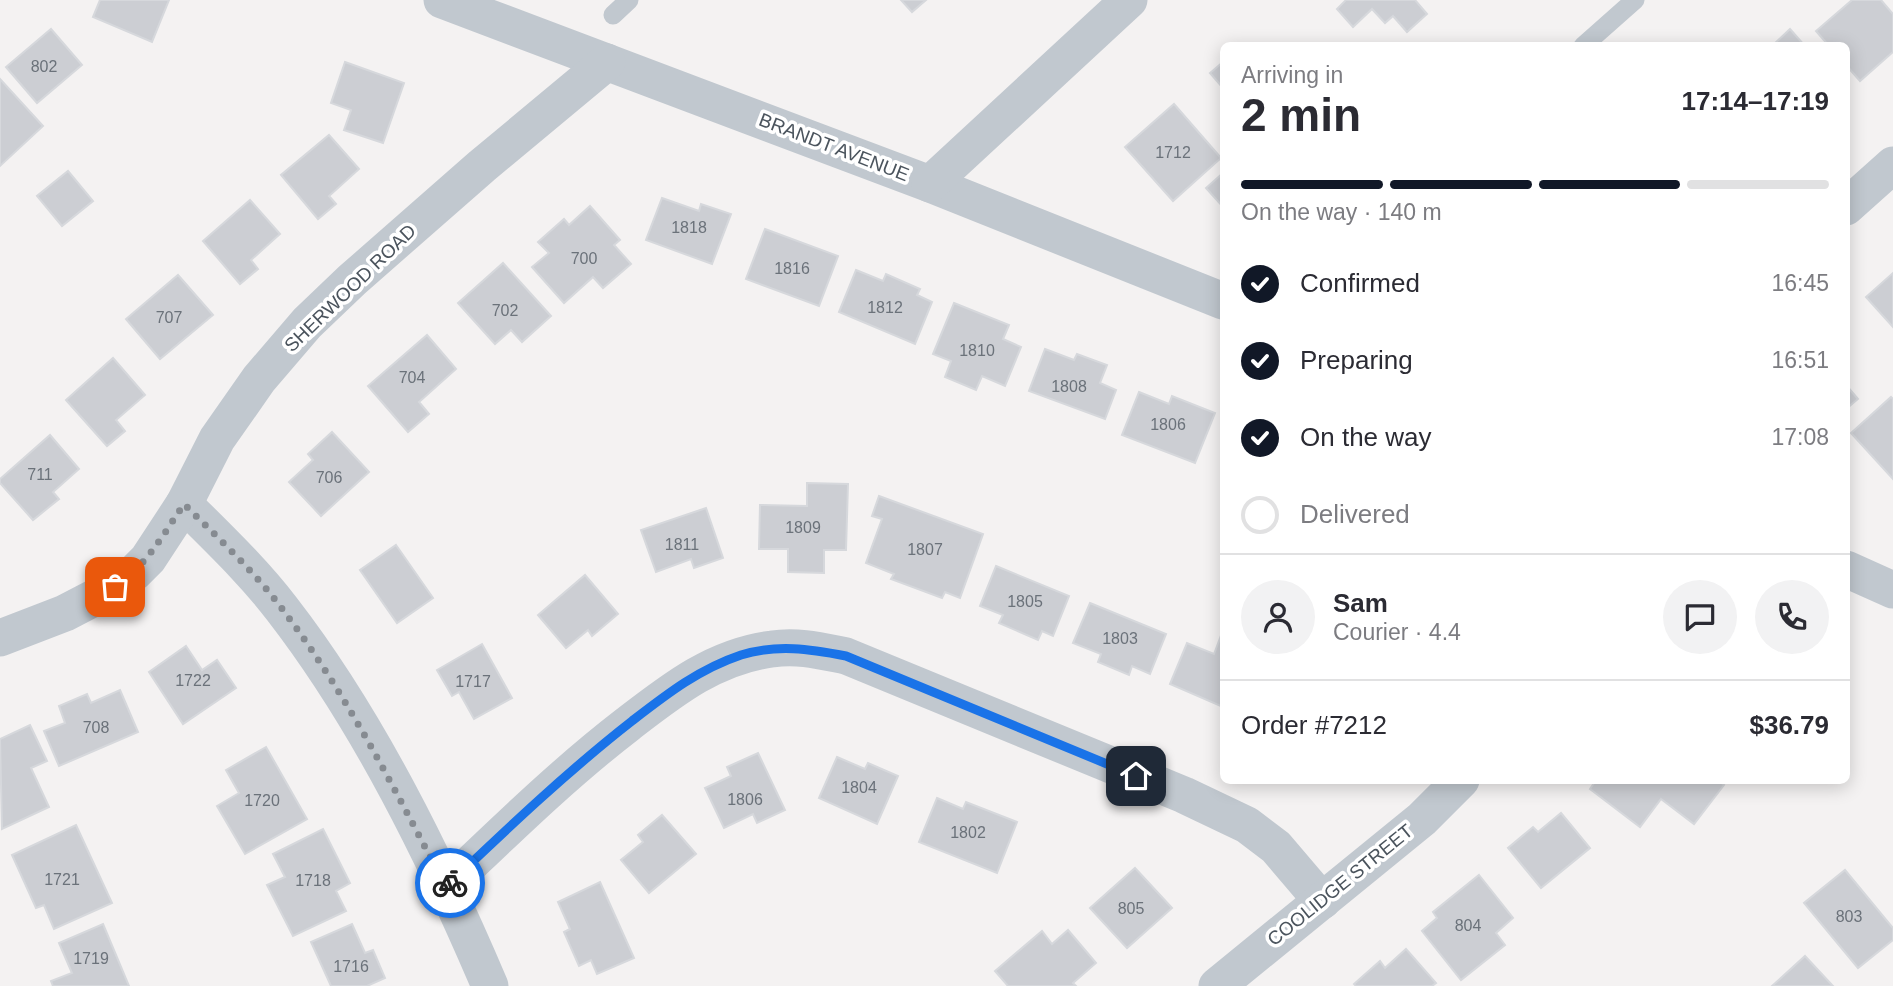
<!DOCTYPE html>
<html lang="en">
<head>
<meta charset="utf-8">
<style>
	body { margin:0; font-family:Arial,sans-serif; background:#f2f2f3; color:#2b2b33; height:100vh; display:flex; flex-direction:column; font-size:26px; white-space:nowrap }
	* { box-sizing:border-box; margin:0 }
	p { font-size:23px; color:#7c7c81 }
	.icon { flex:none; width:38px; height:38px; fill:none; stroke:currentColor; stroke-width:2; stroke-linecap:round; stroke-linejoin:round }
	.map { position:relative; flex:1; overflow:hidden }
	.drawer { position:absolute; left:1220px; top:42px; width:630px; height:742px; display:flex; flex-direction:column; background:#fff; border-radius:10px; box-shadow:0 4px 18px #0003 }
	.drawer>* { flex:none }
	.pin { position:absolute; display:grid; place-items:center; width:60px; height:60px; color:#fff; margin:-30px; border-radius:14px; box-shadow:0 4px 10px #0006 }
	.courier { position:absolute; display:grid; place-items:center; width:70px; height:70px; margin:-35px; border:5px solid #1a73e8; border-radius:50%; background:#fff; color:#222; box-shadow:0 2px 9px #0007 }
	.head em { font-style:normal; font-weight:600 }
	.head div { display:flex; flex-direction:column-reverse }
	.head { display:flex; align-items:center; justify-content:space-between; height:119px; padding:0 21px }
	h1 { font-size:46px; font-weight:600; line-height:52px }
	.bar { display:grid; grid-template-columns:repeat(4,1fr); gap:10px 7px; align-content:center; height:84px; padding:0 21px }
	.bar i { height:9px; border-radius:5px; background:#e1e1e2 }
	.bar .current { background:#111827 }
	.bar p { grid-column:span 4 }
	.line { display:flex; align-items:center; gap:18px; padding:0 21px; border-top:2px solid #e1e1e2 }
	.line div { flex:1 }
	.round { display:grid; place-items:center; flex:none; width:74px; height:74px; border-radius:37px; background:#f2f2f3 }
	ol { padding:0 21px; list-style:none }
	li { display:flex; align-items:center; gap:21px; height:77px }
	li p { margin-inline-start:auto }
	li .icon { padding:7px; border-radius:50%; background:#111827; color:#fff; stroke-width:4 }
	li:last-child { color:#7c7c81 }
	li i { width:38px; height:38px; border:4px solid #e1e1e2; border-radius:50% }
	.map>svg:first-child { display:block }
</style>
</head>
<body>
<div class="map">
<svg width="1893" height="986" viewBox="0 0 1893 986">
	<rect width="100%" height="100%" fill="#f4f2f2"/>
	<g fill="#ccced3" stroke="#d6d8dc" stroke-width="2">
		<polygon points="100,0 169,0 152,42 93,17"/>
		<polygon points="901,0 926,0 912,12"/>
		<polygon points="1346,0 1415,0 1427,14 1407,32 1393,16 1385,23 1372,9 1353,27 1337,9"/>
		<polygon points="1852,0 1881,0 1893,14 1893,52 1860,81 1846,65 1846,46 1829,46 1816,31"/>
		<polygon points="51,29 82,65 37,103 6,67"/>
		<polygon points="1790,29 1805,46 1772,46"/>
		<polygon points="345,62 404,83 383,143 344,130 351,110 331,103"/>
		<polygon points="1223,62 1223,88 1210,73"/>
		<polygon points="0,79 43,126 0,166"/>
		<polygon points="1174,104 1221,158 1173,201 1125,147"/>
		<polygon points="329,135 359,169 329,196 336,204 318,219 281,175"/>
		<polygon points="68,171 93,201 62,226 37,196"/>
		<polygon points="1223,173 1223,207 1206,188"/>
		<polygon points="662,198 699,211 701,204 731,214 712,264 646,240"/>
		<polygon points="250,200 280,234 251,260 258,269 240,284 203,241"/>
		<polygon points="590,206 620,240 614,245 631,264 603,288 593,277 564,303 532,267 549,253 538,242 564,219 569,225"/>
		<polygon points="765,229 838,256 819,306 746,279"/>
		<polygon points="503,263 551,316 522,342 511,330 495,344 458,303"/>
		<polygon points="856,270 883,281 886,274 920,289 917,295 932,302 915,344 839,312"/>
		<polygon points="1893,273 1893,327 1866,297"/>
		<polygon points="178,275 213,315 160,359 126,319"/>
		<polygon points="954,303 1009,325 1003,339 1021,347 1005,386 982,376 976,390 945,377 951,361 933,354"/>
		<polygon points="427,335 456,369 419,402 429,414 408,432 368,386"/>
		<polygon points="1045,349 1074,360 1077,354 1107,365 1100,383 1116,390 1105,419 1029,391"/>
		<polygon points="113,358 145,395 116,420 125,431 107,446 66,400"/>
		<polygon points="1846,385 1858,399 1846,409"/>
		<polygon points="1139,392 1169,404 1172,396 1215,413 1195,463 1122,435"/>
		<polygon points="1891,397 1893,399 1893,479 1851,433"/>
		<polygon points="332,432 369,472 321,516 289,482 313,460 308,454"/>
		<polygon points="50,435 79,469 53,492 59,499 33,520 0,483 0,479"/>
		<polygon points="807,483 848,484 846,550 824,550 824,573 788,572 788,549 759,549 760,505 807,506"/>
		<polygon points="879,496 983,534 960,598 945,592 942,598 891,579 894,574 866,563 882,519 872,516"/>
		<polygon points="706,508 723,558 694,568 691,559 656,572 641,530"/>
		<polygon points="396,545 433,598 397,623 360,570"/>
		<polygon points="996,566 1069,596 1053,636 1042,631 1038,640 999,623 1003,615 980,606"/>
		<polygon points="585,575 618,614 592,636 588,630 566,648 538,615"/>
		<polygon points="1090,603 1166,634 1150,674 1132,666 1129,675 1098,662 1101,654 1073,643"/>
		<polygon points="1223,630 1223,707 1170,684 1187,643 1214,654"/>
		<polygon points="482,644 512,698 474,719 459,692 452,696 437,670"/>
		<polygon points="186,646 202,670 217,660 236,688 183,724 149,672"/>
		<polygon points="120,690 138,732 59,766 44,731 65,723 59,706 87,694 91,703"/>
		<polygon points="30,725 47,761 31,768 49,807 2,829 0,739"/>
		<polygon points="266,747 307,819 245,854 217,806 239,793 226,770"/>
		<polygon points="758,753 785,810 757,823 753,814 724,828 705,788 731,776 727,767"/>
		<polygon points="837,757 865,769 868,763 898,776 877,824 819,798"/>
		<polygon points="1596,780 1718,780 1724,785 1694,824 1661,799 1640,827 1590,789"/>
		<polygon points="937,798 963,809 966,802 1017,822 997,873 919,842"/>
		<polygon points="1561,813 1590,848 1541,888 1508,848 1533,827 1538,832"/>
		<polygon points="662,815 696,854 649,893 621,860 643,842 638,835"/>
		<polygon points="76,825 112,903 54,929 44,905 36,908 12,855"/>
		<polygon points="323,829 350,883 336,891 346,911 293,936 267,885 285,877 273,854"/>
		<polygon points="1135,868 1172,908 1127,948 1090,908"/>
		<polygon points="1845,870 1893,928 1893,940 1858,968 1804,903"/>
		<polygon points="1479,875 1513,918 1496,933 1505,945 1461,980 1422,931 1437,918 1433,912"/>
		<polygon points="600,882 634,958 597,974 591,960 579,966 564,932 570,929 558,902"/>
		<polygon points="103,924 129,986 53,986 51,981 72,973 59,943"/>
		<polygon points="352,924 365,953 373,950 385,978 367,986 331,986 311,942"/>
		<polygon points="1068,930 1096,963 1073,983 1076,986 1008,986 995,971 1042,931 1052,944"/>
		<polygon points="1406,949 1436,983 1432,986 1356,986 1354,984 1380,961 1385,968"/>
		<polygon points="1805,956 1833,986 1772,986"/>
	</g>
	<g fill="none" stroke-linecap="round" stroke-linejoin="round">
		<g stroke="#c1c8cf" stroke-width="19">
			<polyline points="613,15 629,0"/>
			<polyline points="1583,46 1635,0"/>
		</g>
		<g stroke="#c1c8cf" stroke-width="37">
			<polyline points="442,0 930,184 1223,301"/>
			<polyline points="930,184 1129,0"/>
			<polyline points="1846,207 1893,165"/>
			<path d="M184 504C218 538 253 571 282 609 368 720 435 857 490 986"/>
			<polyline points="1846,569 1893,590"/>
			<polyline points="0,638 65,613 115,587 135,572 148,559 184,504 217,439 259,379 307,323 352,280 482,166 607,62"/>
			<path d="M446 887C505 831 563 774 628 724 672 690 715 656 772 649 798 645 821 651 846 656L1184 795 1247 825 1276 847 1322 901"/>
			<polyline points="1217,986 1422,819 1461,780"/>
		</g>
	</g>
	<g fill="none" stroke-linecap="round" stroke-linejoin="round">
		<path stroke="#868b91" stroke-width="7" stroke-dasharray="0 12.6" d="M115 587C148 563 161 538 184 504 218 538 254 571 283 610 348 696 396 792 446 887L450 883"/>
		<path stroke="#1a73e8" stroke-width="9" d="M450 883C509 827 568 771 632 721 667 694 699 669 741 655 777 644 810 649 846 656L1136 776"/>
	</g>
	<g text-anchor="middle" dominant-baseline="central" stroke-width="7" stroke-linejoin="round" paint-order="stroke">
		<g font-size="16" fill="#6b727a">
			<text x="44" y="66">802</text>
			<text x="1173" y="152">1712</text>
			<text x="689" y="227">1818</text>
			<text x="584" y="258">700</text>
			<text x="792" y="268">1816</text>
			<text x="885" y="307">1812</text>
			<text x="505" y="310">702</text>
			<text x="169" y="317">707</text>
			<text x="977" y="350">1810</text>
			<text x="412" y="377">704</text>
			<text x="1069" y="386">1808</text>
			<text x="1168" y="424">1806</text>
			<text x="40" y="474">711</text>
			<text x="329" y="477">706</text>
			<text x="803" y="527">1809</text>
			<text x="682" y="544">1811</text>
			<text x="925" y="549">1807</text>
			<text x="1025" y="601">1805</text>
			<text x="1120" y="638">1803</text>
			<text x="193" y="680">1722</text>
			<text x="473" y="681">1717</text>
			<text x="96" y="727">708</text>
			<text x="859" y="787">1804</text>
			<text x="745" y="799">1806</text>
			<text x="262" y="800">1720</text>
			<text x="968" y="832">1802</text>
			<text x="62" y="879">1721</text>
			<text x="313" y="880">1718</text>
			<text x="1131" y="908">805</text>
			<text x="1849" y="916">803</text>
			<text x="1468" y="925">804</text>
			<text x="91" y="958">1719</text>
			<text x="351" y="966">1716</text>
		</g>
		<g font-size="19" fill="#4b545d" stroke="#fff">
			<text transform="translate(834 147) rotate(21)">BRANDT AVENUE</text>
			<text transform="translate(350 288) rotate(-44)">SHERWOOD ROAD</text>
			<text transform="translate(1340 885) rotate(-39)">COOLIDGE STREET</text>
		</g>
	</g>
</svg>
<div class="pin" style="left:115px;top:587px;background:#ea580c"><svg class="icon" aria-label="bag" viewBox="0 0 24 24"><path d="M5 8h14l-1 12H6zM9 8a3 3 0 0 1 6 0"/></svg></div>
<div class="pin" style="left:1136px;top:776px;background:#1f2937"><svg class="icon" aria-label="home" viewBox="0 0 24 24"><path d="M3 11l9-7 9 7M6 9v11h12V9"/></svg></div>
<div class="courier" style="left:450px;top:883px"><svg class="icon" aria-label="bike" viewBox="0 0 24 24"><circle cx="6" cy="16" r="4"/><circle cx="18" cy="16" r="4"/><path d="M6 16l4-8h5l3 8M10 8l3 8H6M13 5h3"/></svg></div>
<section class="drawer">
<div class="head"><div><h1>2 min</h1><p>Arriving in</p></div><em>17:14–17:19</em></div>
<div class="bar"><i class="current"></i><i class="current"></i><i class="current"></i><i></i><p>On the way · 140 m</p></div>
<ol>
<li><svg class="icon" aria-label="check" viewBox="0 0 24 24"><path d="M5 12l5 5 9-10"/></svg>Confirmed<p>16:45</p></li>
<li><svg class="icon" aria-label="check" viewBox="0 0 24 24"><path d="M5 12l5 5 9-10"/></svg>Preparing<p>16:51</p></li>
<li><svg class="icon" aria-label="check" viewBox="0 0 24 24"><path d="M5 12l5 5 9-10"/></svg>On the way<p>17:08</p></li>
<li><i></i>Delivered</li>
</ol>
<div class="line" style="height:126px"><a class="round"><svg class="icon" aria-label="person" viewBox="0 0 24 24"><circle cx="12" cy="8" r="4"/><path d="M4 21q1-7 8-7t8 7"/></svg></a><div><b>Sam</b><p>Courier · 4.4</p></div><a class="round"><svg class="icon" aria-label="chat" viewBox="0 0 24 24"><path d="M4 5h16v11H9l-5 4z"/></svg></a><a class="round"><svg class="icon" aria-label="phone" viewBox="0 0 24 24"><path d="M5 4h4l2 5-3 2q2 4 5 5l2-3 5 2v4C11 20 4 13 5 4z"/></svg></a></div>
<div class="line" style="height:91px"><div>Order #7212</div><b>$36.79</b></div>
</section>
</div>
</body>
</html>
